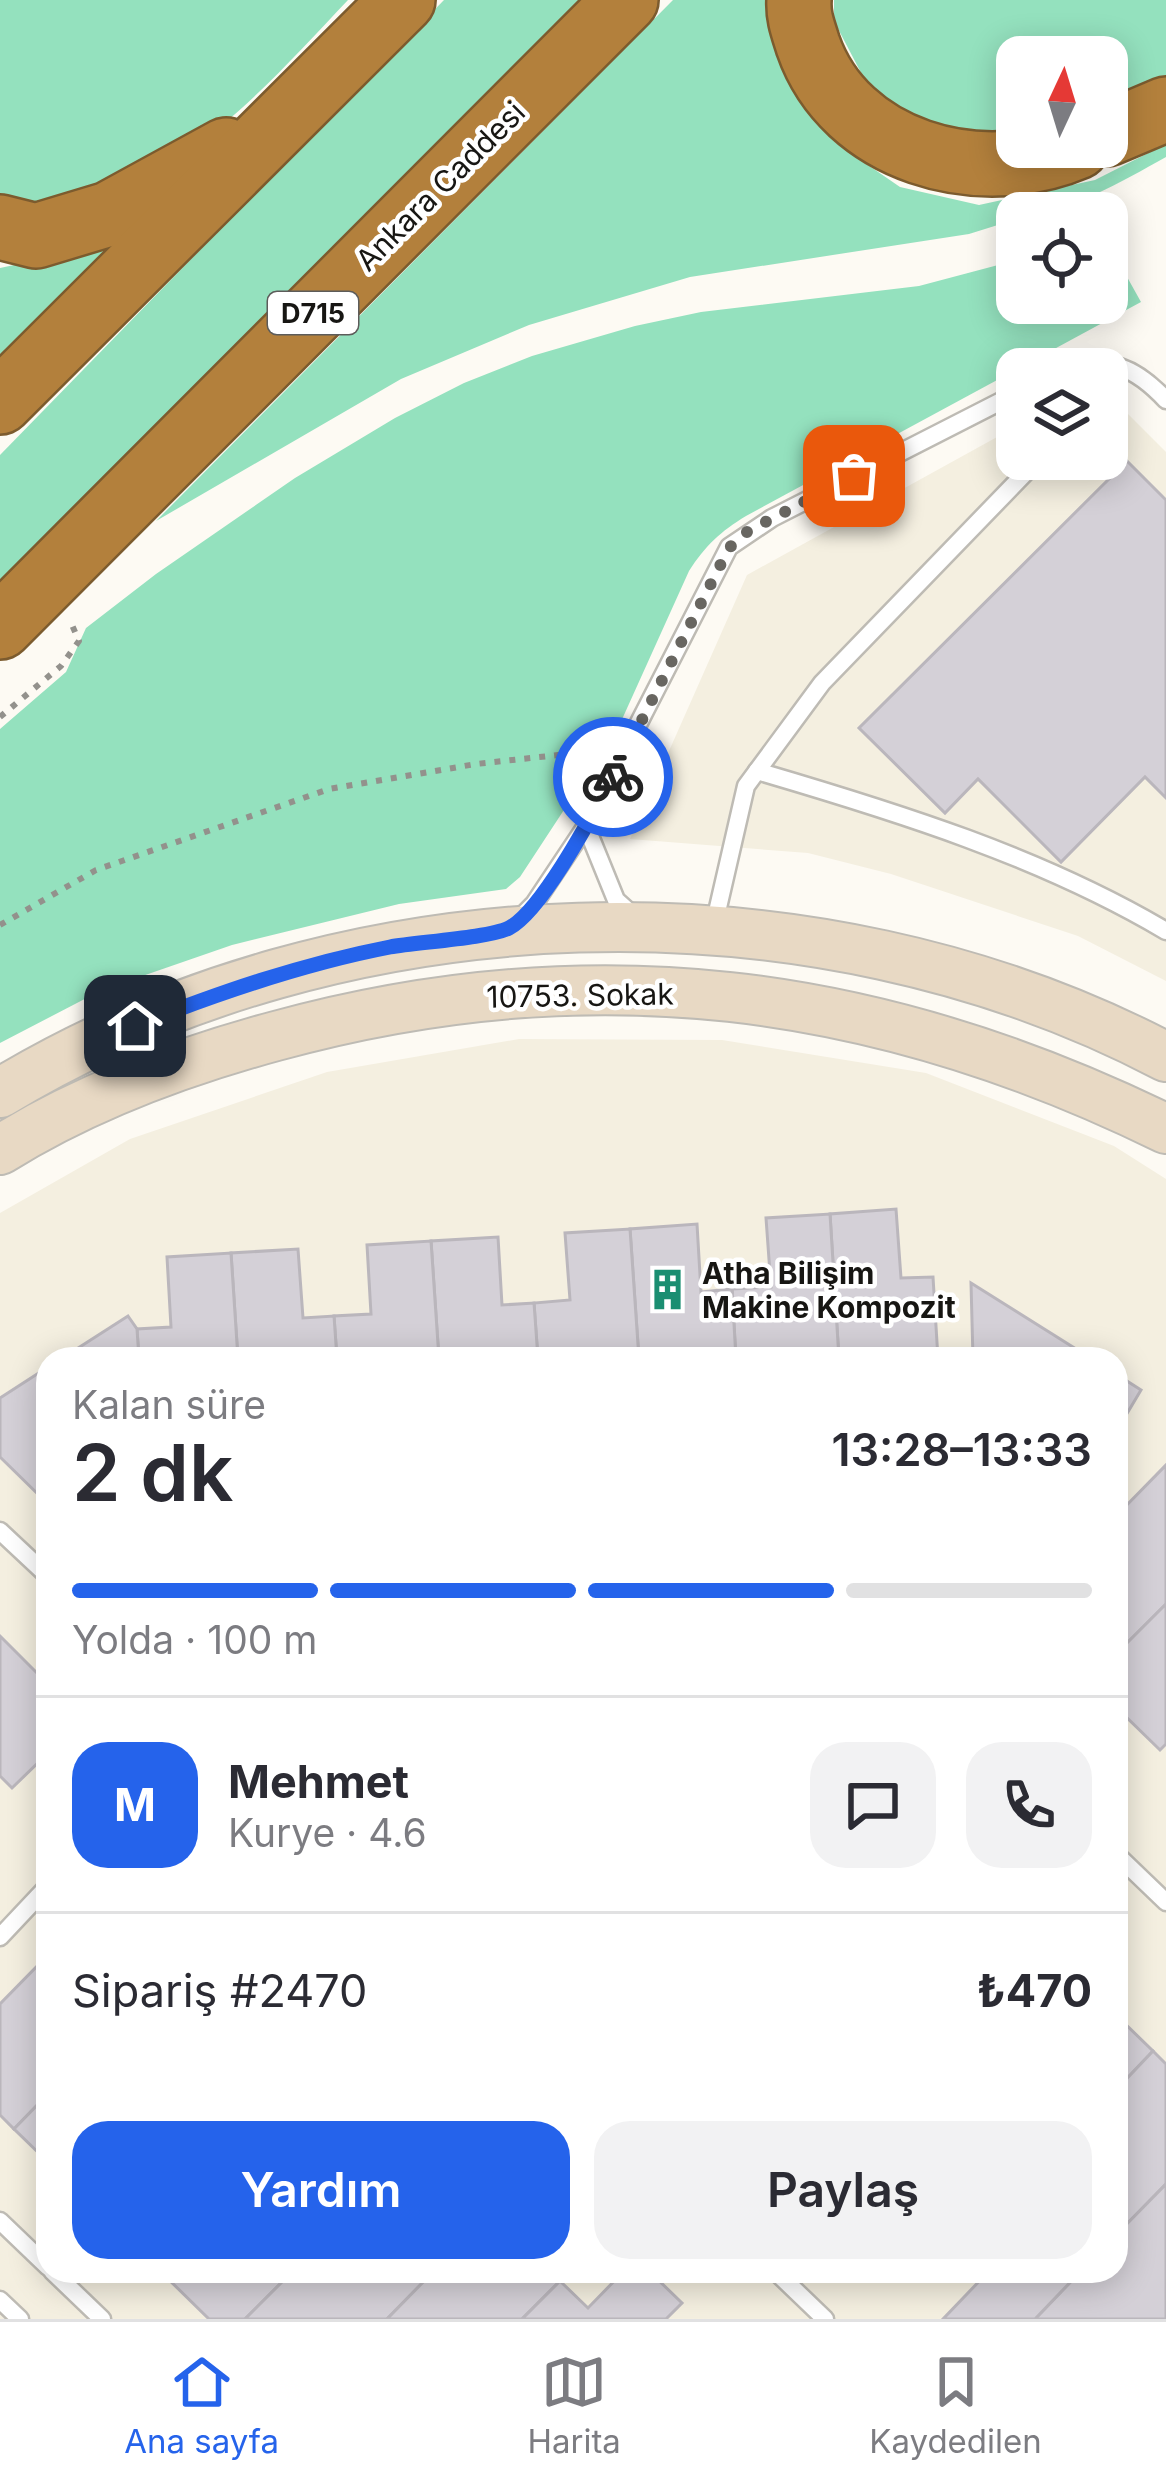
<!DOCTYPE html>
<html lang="tr">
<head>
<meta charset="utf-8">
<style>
	body { margin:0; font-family:Inter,sans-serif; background:#f2f2f3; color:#2b2b33; height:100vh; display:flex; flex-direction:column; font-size:45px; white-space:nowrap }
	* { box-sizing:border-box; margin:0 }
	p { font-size:39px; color:#7c7c81 }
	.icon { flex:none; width:66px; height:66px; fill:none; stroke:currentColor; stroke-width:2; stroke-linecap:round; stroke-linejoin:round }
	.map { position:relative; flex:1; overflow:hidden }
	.sheet { position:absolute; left:36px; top:1347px; width:1092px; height:936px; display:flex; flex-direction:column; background:#fff; border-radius:36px; box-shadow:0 6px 30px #0003 }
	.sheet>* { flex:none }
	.needle { width:78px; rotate:4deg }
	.tools { position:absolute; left:996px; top:36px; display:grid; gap:24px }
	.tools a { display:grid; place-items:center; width:132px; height:132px; border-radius:24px; background:#fff; box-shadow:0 6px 30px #0003; font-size:60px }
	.pin { position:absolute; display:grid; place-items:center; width:102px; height:102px; color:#fff; margin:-51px; border-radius:24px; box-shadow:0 6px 18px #0006 }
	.courier { position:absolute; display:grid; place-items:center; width:120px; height:120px; margin:-60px; border:9px solid #2563eb; border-radius:50%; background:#fff; color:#222; box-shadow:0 3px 15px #0007 }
	.head em { font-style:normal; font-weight:600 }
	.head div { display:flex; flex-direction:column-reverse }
	.head { display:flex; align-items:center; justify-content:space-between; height:204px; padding:0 36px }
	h1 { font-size:78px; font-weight:600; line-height:90px }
	.bar { display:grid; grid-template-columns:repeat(4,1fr); gap:18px 12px; align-content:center; height:144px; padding:0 36px }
	.bar i { height:15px; border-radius:9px; background:#e1e1e2 }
	.bar .on { background:#2563eb }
	.bar p { grid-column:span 4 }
	.line { display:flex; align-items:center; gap:30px; padding:0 36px; border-top:3px solid #e1e1e2 }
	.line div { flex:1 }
	.round { display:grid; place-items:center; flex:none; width:126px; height:126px; border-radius:36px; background:#f2f2f3 }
	.cta { display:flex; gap:24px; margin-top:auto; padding:24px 36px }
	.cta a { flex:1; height:138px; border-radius:36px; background:#2563eb; color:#fff; font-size:48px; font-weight:600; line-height:138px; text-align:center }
	.cta a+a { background:#f2f2f3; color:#2b2b33 }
	.dock { display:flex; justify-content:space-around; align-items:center; height:168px; border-top:3px solid #e1e1e2; background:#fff; font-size:33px; color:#7c7c81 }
	.dock a { display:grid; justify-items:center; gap:6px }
	.dock .on { color:#2563eb }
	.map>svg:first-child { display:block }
</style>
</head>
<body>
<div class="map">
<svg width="1166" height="2319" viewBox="0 0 1166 2319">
	<rect width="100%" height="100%" fill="#fdfaf3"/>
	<g fill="#f4efe0" fill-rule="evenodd">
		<polygon points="1107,393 1166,452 1166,981 1078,936 891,874 808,853 630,839 747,575 1017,426 1017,459 1107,459"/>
		<path d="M519 1039 722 1040 926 1073 1114 1146 1166 1179V2319H0V1213L130 1139 327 1072ZM48 1359H1116V2271H48Z"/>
	</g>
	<g fill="#94e1be">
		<path d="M0 0H348C273 79 202 163 94 197 69 205 37 204 11 206L0 204Z"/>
		<polygon points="444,0 589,0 0,593 0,455"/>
		<path d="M673 0H773L774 45 836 143 900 187 979 205 1095 180 1166 144V157C1121 182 1070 213 1017 213V219L969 234 690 277 529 325 401 379 156 521Z"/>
		<polygon points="834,0 1166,0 1166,76 1147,92 1107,106 1107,57 1017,57 1017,132 985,139 922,125 870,90 834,21"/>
		<polygon points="137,239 0,375 0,268"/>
		<path d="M1107 241 1141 302 746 516C721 531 705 546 689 571L619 726 520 877 506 889 399 904 232 945 102 990 0 1043V729L66 672 86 628 156 574 295 478 395 418 464 383 532 356 635 326 701 312 919 286 1017 260V303H1107Z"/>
	</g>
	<g fill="#d4d0d7" stroke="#bab6bc" stroke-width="3">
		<polygon points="1127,461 1166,500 1166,798 1145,777 1061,862 978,779 945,813 859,728"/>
		<polygon points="896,1209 901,1278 933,1277 938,1359 839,1359 830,1214"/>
		<polygon points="830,1214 839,1359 736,1359 732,1289 771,1287 766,1218"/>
		<polygon points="697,1224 701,1292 732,1289 736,1359 639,1359 630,1229"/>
		<polygon points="630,1229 639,1359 538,1359 534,1303 570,1300 565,1233"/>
		<polygon points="498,1237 502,1305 534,1303 538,1359 439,1359 431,1241"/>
		<polygon points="431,1241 439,1359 337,1359 334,1316 371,1314 367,1245"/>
		<polygon points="298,1249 303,1318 334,1316 337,1359 238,1359 231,1253"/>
		<polygon points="231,1253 238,1359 139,1359 137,1329 171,1327 167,1257"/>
		<polygon points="971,1283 1092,1359 973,1359"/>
		<polygon points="128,1316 137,1329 139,1359 61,1359"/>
		<polygon points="48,1367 48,1504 0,1457 0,1398"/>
		<polygon points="1116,1374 1141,1390 1116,1432"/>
		<polygon points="1166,1465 1166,1604 1116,1654 1116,1516"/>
		<polygon points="1166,1604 1166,1744 1160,1750 1116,1707 1116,1654"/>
		<polygon points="0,1636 48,1684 48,1753 12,1788 0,1776"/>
		<polygon points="48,1955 48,2094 14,2129 0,2115 0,2004"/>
		<polygon points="1116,2015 1153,2051 1116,2090"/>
		<polygon points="1153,2051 1166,2064 1166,2184 1116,2235 1116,2090"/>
		<polygon points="48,2094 48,2162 14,2129"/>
		<polygon points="1166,2184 1166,2319 1035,2319 1081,2271 1116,2271 1116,2235"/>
		<polygon points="160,2271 293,2271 245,2319 209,2319"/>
		<polygon points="293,2271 434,2271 387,2319 245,2319"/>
		<polygon points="434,2271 550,2271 560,2281 522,2319 387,2319"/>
		<polygon points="624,2271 649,2271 682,2303 666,2319 522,2319 560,2281 588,2308"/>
		<polygon points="989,2271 1081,2271 1035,2319 943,2319"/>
	</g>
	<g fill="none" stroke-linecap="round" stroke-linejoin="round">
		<defs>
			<g id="lane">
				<path d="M1065 369C1109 356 1135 367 1166 400"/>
				<path d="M757 771C897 812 1041 857 1166 931"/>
				<polyline points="586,826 616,900 636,918"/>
				<polyline points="515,923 534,904 586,826 729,547 772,518 1017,393"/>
				<polyline points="714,925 746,786 822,683 1031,467"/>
				<polyline points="0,1531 48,1576"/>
				<polyline points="1116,1854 1166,1902"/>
				<polyline points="0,1937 48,1886"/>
				<polyline points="0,2221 48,2267"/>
				<polyline points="52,2271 102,2319"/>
				<polyline points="775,2271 825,2319"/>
				<polyline points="0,2300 20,2319"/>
			</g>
			<g id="secondary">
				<path d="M0 1093C342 886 812 871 1166 1057"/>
				<path d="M0 1150C85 1097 180 1062 276 1036 589 950 877 987 1166 1129"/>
			</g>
			<g id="highway">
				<path d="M799 0C798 17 803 29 808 45 845 152 979 189 1077 147"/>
				<polyline points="1107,134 1166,109"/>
				<polyline points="0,227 36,236 109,214 226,150"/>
				<polyline points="0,402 403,0"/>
				<polyline points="0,627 626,0"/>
			</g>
		</defs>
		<use href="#lane" stroke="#bebbb4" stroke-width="21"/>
		<use href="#secondary" stroke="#bebbb4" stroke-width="52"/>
		<use href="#highway" stroke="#7c5b2e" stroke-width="68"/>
		<g stroke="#93918c" stroke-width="6" stroke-dasharray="6 9" stroke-linecap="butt">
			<polyline points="0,717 61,666 79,641 72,625"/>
			<polyline points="0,925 96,870 329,789 476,764 595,751"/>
		</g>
		<use href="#lane" stroke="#fff" stroke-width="16"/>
		<use href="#secondary" stroke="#e8d9c4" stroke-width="48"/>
		<use href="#highway" stroke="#b3803c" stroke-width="63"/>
	</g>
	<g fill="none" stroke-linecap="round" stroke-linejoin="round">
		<polyline stroke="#686661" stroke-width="12" stroke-dasharray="0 21.6" points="613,777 729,548 748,531 854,476"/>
		<path stroke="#2563eb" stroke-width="15" d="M135 1026C218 993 302 964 390 947 417 942 489 938 509 928 542 911 594 812 613 777"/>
	</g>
	<defs>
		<symbol id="building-bare" viewBox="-9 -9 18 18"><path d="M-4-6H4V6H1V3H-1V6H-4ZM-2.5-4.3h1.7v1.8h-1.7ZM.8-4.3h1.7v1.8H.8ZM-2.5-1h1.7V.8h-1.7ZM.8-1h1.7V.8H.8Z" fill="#1a8e71" stroke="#fff" stroke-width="2.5" paint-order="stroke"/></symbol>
	</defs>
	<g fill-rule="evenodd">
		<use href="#building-bare" x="638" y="1260" width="59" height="59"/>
	</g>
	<g text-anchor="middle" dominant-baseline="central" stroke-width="9" stroke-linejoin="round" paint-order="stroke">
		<rect fill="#fff" stroke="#5d5c5a" stroke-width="3" x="268" y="292" width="90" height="42" rx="9"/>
		<g font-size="27" font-weight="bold" fill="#171613">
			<text x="313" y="313">D715</text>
		</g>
		<g font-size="30" fill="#171613" stroke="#fff">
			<text transform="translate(440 186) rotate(-45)">Ankara Caddesi</text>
			<text transform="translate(580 995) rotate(-1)">10753. Sokak</text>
		</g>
		<g font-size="30" font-weight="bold" fill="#171613" stroke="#fff" text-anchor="start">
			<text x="702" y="1273">Atha Bilişim<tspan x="702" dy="34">Makine Kompozit</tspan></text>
		</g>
	</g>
</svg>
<div class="tools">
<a><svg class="needle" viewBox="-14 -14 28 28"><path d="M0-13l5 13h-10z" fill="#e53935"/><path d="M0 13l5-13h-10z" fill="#7c7c81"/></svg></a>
<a><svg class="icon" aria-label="locate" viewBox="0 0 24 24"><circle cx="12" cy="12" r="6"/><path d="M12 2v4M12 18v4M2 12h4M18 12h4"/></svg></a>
<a><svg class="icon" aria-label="layers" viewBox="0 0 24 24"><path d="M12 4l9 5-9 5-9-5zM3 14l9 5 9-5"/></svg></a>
</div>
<div class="pin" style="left:854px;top:476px;background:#ea580c"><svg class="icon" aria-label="bag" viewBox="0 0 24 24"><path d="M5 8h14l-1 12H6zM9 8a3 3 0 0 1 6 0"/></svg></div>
<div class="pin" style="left:135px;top:1026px;background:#1f2937"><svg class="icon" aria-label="home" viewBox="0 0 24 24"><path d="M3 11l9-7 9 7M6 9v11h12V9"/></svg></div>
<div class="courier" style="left:613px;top:777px"><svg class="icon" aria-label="bike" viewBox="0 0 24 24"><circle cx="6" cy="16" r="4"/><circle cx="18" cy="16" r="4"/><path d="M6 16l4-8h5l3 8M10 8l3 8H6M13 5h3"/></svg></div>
<section class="sheet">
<div class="head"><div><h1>2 dk</h1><p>Kalan süre</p></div><em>13:28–13:33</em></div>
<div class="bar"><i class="on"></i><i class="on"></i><i class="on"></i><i></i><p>Yolda · 100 m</p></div>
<div class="line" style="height:216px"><b class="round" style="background:#2563eb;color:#fff">M</b><div><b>Mehmet</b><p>Kurye · 4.6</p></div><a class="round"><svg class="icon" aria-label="chat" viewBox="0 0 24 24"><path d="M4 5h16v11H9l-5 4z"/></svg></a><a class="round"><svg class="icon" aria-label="phone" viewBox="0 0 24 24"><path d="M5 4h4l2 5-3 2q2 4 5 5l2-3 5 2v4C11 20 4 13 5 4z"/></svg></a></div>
<div class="line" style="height:156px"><div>Sipariş #2470</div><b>₺470</b></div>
<div class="cta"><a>Yardım</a><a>Paylaş</a></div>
</section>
</div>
<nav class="dock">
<a class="on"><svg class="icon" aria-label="home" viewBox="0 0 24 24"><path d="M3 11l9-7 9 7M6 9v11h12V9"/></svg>Ana sayfa</a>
<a><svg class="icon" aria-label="map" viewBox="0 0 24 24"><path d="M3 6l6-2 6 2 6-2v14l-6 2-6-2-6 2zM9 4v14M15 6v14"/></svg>Harita</a>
<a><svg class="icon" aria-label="saved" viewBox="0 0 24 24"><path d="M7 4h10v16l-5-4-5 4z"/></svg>Kaydedilen</a>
</nav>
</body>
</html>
